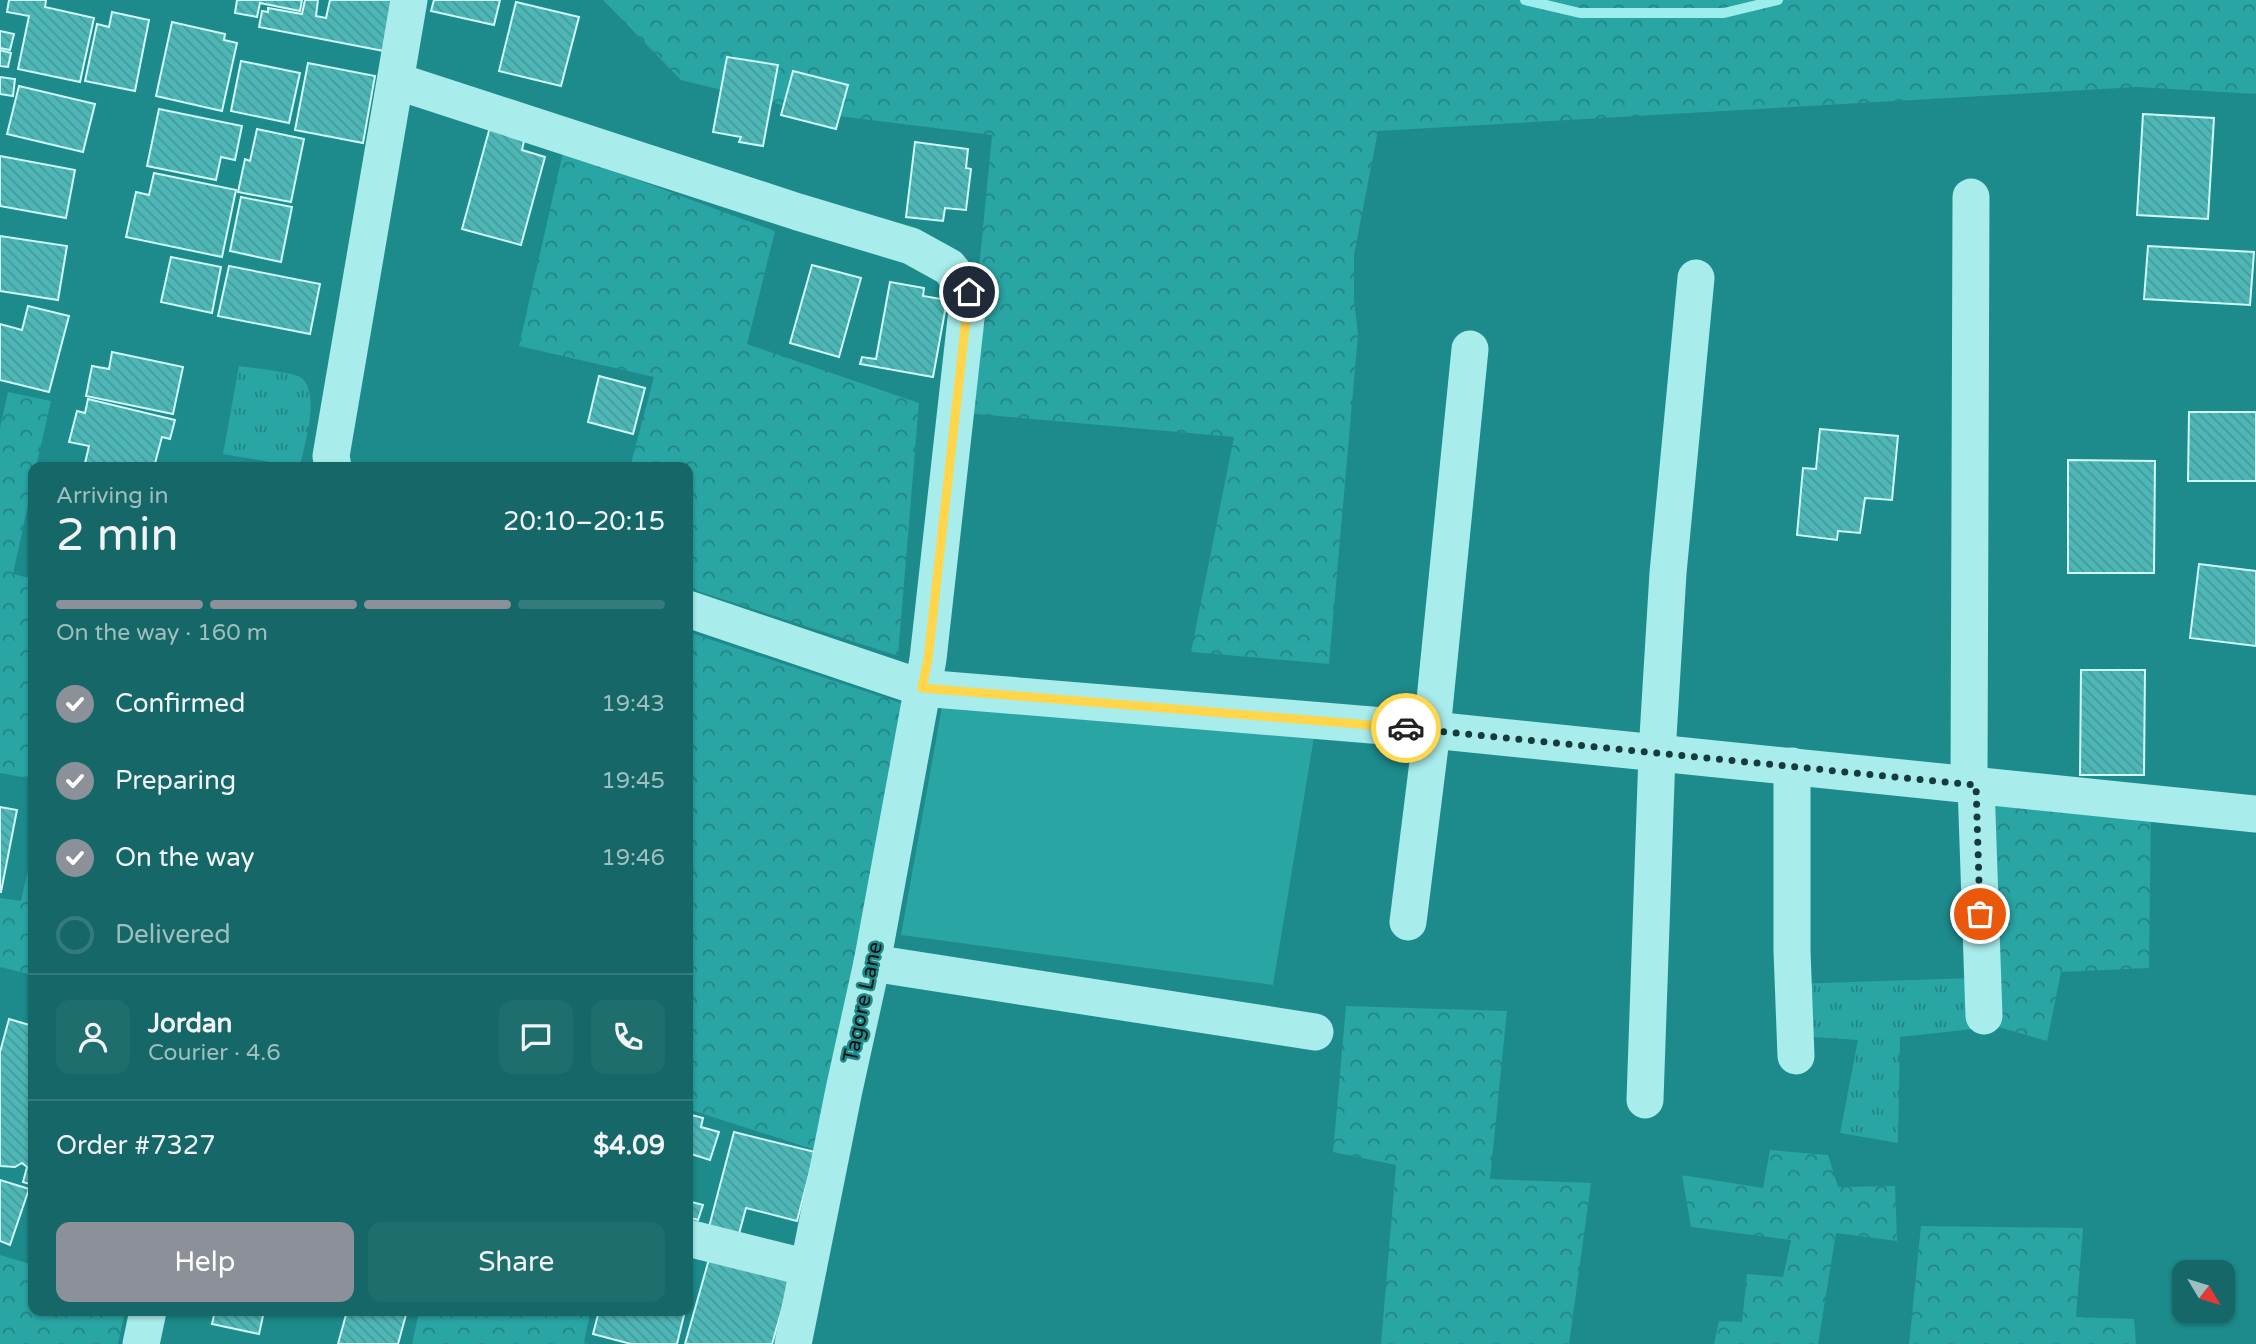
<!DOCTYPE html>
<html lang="en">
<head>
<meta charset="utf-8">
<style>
	body { margin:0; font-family:"Varela Round",sans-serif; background:#1f6e6e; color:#f1f3f6; height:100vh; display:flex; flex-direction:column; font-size:26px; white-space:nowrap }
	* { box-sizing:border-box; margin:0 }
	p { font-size:23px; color:#9ebec0 }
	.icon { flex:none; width:38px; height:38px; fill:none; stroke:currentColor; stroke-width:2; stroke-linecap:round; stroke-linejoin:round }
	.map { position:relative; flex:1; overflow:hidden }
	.drawer { position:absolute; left:28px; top:462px; width:665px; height:854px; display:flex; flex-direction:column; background:#166868; border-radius:14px; box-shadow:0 2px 5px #0004 }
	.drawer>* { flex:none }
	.needle { width:46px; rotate:128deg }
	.tools { position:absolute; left:2172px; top:1260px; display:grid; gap:14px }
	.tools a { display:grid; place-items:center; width:63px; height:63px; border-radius:14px; background:#166868; box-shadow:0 2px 5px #0004; font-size:35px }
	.pin { position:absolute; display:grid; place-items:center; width:60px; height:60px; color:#fff; margin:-30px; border:4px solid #fff; border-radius:50%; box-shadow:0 2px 7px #0007 }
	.courier { position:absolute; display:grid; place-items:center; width:70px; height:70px; margin:-35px; border:5px solid #ffd54a; border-radius:50%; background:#fff; color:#222; box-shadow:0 2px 9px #0007 }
	.overview em { font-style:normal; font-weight:600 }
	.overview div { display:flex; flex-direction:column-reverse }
	.overview { display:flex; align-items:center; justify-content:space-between; height:119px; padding:0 28px }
	h1 { font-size:46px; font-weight:600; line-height:52px }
	.bar { display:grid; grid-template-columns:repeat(4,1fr); gap:10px 7px; align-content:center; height:84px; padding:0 28px }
	.bar i { height:9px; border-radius:5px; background:#357b7c }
	.bar .active { background:#8c9099 }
	.bar p { grid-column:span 4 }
	.line { display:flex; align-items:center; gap:18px; padding:0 28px; border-top:2px solid #357b7c }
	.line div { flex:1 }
	.round { display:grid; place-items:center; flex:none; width:74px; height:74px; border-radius:14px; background:#1f6e6e }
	ol { padding:0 28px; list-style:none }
	li { display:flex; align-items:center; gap:21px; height:77px }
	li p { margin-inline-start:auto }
	li .icon { padding:7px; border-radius:50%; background:#8c9099; color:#fff; stroke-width:4 }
	li:last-child { color:#9ebec0 }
	li i { width:38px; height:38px; border:4px solid #357b7c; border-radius:50% }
	.primary-button { display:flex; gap:14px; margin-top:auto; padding:14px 28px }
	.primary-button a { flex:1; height:80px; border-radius:14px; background:#8c9099; color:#fff; font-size:28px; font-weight:600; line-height:80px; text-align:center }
	.primary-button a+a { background:#1f6e6e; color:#f1f3f6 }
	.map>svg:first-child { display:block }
</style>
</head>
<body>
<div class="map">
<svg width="2256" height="1344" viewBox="0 0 2256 1344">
	<defs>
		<pattern id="grass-tufts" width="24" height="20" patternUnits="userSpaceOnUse" patternTransform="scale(1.75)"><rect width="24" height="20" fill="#29a5a4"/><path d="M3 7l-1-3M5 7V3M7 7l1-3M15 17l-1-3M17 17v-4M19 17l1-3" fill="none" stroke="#228584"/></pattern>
		<pattern id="forest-crowns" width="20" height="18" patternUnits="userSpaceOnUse" patternTransform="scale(1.75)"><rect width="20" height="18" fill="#29a5a4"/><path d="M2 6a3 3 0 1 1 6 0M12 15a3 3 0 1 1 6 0" fill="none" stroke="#228584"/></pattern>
		<pattern id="building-back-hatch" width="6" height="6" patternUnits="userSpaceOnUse" patternTransform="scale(1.75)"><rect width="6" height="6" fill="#4eb6b5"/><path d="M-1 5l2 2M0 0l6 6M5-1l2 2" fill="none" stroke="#439b9b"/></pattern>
	</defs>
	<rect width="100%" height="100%" fill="#1d8a8b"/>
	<g fill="url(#grass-tufts)">
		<path d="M239 366C252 368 291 372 300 377 322 391 304 445 300 467L223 454Z"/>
		<polygon points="1972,978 1981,1028 1900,1037 1898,1143 1840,1133 1858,1040 1783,1035 1792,984"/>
	</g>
	<g fill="url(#forest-crowns)">
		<polygon points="603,0 2256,0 2256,94 2137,87 1378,131 1354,255 1354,299 1358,335 1329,664 1191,652 1234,437 965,413 992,135 814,113 681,80"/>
		<polygon points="563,152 775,231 747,344 919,403 898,656 688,588 688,467 630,467 654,377 519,346"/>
		<polygon points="8,392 51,401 36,467 33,467 33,482 13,574 33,579 33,779 0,773 0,428"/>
		<polygon points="688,632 918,709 831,1155 688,1109"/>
		<polygon points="1984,798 2151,802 2149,968 2061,972 2047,1041 1995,1026"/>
		<polygon points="33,847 33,975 0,967 0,898 21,901"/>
		<polygon points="1346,1006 1507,1011 1490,1179 1591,1183 1569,1344 1381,1344 1396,1165 1333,1152"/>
		<polygon points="1770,1150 1828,1155 1838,1187 1895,1186 1897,1241 1836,1233 1818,1344 1714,1344 1719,1321 1742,1322 1747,1274 1783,1277 1791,1240 1691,1227 1682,1175 1763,1188"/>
		<polygon points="1921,1226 2083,1228 2076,1317 2134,1319 2136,1344 1909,1344"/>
		<polygon points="0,1255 33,1265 33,1311 125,1311 118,1344 0,1344"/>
		<polygon points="419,1311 582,1311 590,1313 584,1342 589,1344 412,1344"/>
	</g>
	<polygon fill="#29a5a4" points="943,701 1314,737 1273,985 901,935"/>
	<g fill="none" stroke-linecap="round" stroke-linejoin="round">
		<polyline stroke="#9ceeec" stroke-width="10" points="1525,0 1580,13 1724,13 1778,0"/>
	</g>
	<g fill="url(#building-back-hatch)" stroke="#cef9f8" stroke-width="2">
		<polygon points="9,0 46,0 45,7 94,18 80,82 18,69 29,16 7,12"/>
		<polygon points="237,0 302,0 300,11 260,3 257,17 235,13"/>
		<polygon points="305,0 318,0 316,16 326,18 330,0 399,0 389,52 259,27 262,11 268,12 268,8 302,14"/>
		<polygon points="434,0 500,0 494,25 431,11"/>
		<polygon points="516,2 579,17 561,86 499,71"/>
		<polygon points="112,12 149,20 135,91 85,81 97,24 109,27"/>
		<polygon points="172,22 225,34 224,40 237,43 222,111 156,96"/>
		<polygon points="0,31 14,34 10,50 0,48"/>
		<polygon points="0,50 11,53 8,67 0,66"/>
		<polygon points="727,57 778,65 763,146 739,142 741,137 713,132"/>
		<polygon points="241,61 300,73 289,123 231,111"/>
		<polygon points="308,63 375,76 363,143 295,130"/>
		<polygon points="793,71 848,85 836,129 781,115"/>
		<polygon points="0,77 15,79 13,96 0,94"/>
		<polygon points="19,86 95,104 83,152 7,134"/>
		<polygon points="159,109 242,126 235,160 221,157 216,180 147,166"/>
		<polygon points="2143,114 2214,118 2208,219 2137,215"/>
		<polygon points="490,127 525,137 522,150 545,157 521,245 462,229"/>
		<polygon points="257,129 304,139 291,202 238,192 245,159 250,161"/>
		<polygon points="915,142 968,149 966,168 971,169 966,210 945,208 943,221 906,217"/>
		<polygon points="0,156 75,170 66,218 0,206"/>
		<polygon points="154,173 236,190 222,257 126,237 136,192 149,195"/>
		<polygon points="241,197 292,207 281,262 230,251"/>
		<polygon points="0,236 67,246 58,300 0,291"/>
		<polygon points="2148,246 2254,252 2250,305 2144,299"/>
		<polygon points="171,257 221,267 212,313 161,302"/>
		<polygon points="812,265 861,278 839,357 790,343"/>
		<polygon points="229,266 320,284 310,334 218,316"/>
		<polygon points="890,282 924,288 923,296 947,300 933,377 860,364 862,357 876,359"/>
		<polygon points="28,306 69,316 49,392 0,380 0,324 22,330"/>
		<polygon points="112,352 183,367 173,414 86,396 92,366 109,369"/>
		<polygon points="599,376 645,388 633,434 588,422"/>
		<polygon points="88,399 175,420 170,439 162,437 154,467 103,467 85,463 89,446 69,442 77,411 85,413"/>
		<polygon points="2189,412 2256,412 2256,481 2188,481"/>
		<polygon points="1820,429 1898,436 1892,500 1865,498 1860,533 1838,531 1837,540 1797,535 1803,468 1816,469"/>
		<polygon points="2068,460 2155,461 2154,573 2068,573"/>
		<polygon points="2199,564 2256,571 2256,646 2190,638"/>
		<polygon points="2081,670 2145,670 2144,775 2080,775"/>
		<polygon points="0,807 17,810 1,892 0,892"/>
		<polygon points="9,1019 33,1026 33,1185 23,1182 27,1167 22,1163 15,1167 0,1166 0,1052"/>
		<polygon points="688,1114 703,1118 701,1127 719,1132 710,1160 688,1153"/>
		<polygon points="734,1132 815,1152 797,1221 746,1208 739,1234 709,1227"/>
		<polygon points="0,1180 29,1189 10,1245 0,1241"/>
		<polygon points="688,1201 703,1205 698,1220 688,1217"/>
		<polygon points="711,1252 792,1275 772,1344 685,1344"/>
		<polygon points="215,1311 264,1311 259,1334 212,1324"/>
		<polygon points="347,1311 407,1311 398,1344 338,1344"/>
		<polygon points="599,1311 685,1311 677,1344 631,1344 593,1334"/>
	</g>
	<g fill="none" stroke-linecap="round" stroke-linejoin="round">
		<g stroke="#a8eceb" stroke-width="37">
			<polyline points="396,81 798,212 911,246 949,267 969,292 928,659 872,963 844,1090 793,1344"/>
			<polyline points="1470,349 1432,730 2256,814"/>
			<polyline points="333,467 331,456 409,0"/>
			<polyline points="688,609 922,688 1432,730 1408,922"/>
			<polyline points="1792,766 1792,951 1796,1056"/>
			<polyline points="1969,785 1971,197"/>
			<polyline points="1976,785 1984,1016"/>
			<polyline points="872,963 1315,1032"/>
			<polyline points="1645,1100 1657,753 1668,573 1696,278"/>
			<polyline points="688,1238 808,1268"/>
			<polyline points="141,1344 148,1311"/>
		</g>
	</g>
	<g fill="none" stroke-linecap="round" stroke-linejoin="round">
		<polyline stroke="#153b3c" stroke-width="7" stroke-dasharray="0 12.6" points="1406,728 1976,785 1980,914"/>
		<polyline stroke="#ffd54a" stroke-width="9" points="969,292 928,659 922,688 1406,728"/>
	</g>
	<g text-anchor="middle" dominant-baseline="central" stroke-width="5" stroke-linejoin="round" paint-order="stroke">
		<g font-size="21" fill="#111" stroke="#1d8a8b">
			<text transform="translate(863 1002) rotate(-78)">Tagore Lane</text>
		</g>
	</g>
</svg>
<div class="tools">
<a><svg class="needle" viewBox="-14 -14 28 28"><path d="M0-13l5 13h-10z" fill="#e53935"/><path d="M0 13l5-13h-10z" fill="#9ebec0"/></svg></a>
</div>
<div class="pin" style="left:1980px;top:914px;background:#ea580c"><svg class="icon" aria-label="bag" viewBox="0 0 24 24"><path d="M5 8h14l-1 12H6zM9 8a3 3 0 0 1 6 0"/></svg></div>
<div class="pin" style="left:969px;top:292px;background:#1f2937"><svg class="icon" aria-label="home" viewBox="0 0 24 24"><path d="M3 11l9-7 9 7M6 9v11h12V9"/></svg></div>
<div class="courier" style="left:1406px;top:728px"><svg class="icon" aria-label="car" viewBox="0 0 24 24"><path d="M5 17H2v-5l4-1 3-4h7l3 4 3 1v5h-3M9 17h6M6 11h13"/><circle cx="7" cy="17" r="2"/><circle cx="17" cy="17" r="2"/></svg></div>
<section class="drawer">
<div class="overview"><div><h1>2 min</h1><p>Arriving in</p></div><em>20:10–20:15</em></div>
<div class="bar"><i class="active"></i><i class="active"></i><i class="active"></i><i></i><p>On the way · 160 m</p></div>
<ol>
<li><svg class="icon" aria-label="check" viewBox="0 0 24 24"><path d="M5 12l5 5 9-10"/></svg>Confirmed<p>19:43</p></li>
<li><svg class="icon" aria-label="check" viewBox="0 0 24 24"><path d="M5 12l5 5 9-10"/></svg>Preparing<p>19:45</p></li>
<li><svg class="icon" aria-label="check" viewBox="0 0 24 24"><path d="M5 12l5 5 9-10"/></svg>On the way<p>19:46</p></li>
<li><i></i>Delivered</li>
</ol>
<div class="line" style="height:126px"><a class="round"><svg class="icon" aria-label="person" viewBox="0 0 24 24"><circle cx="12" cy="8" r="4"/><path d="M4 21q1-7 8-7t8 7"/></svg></a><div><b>Jordan</b><p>Courier · 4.6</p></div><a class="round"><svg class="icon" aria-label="chat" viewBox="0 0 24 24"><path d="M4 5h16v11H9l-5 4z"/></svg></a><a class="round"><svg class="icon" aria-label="phone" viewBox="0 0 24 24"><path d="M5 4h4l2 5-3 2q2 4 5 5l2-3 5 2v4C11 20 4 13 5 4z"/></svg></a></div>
<div class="line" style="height:91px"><div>Order #7327</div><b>$4.09</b></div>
<div class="primary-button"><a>Help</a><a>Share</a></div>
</section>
</div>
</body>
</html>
